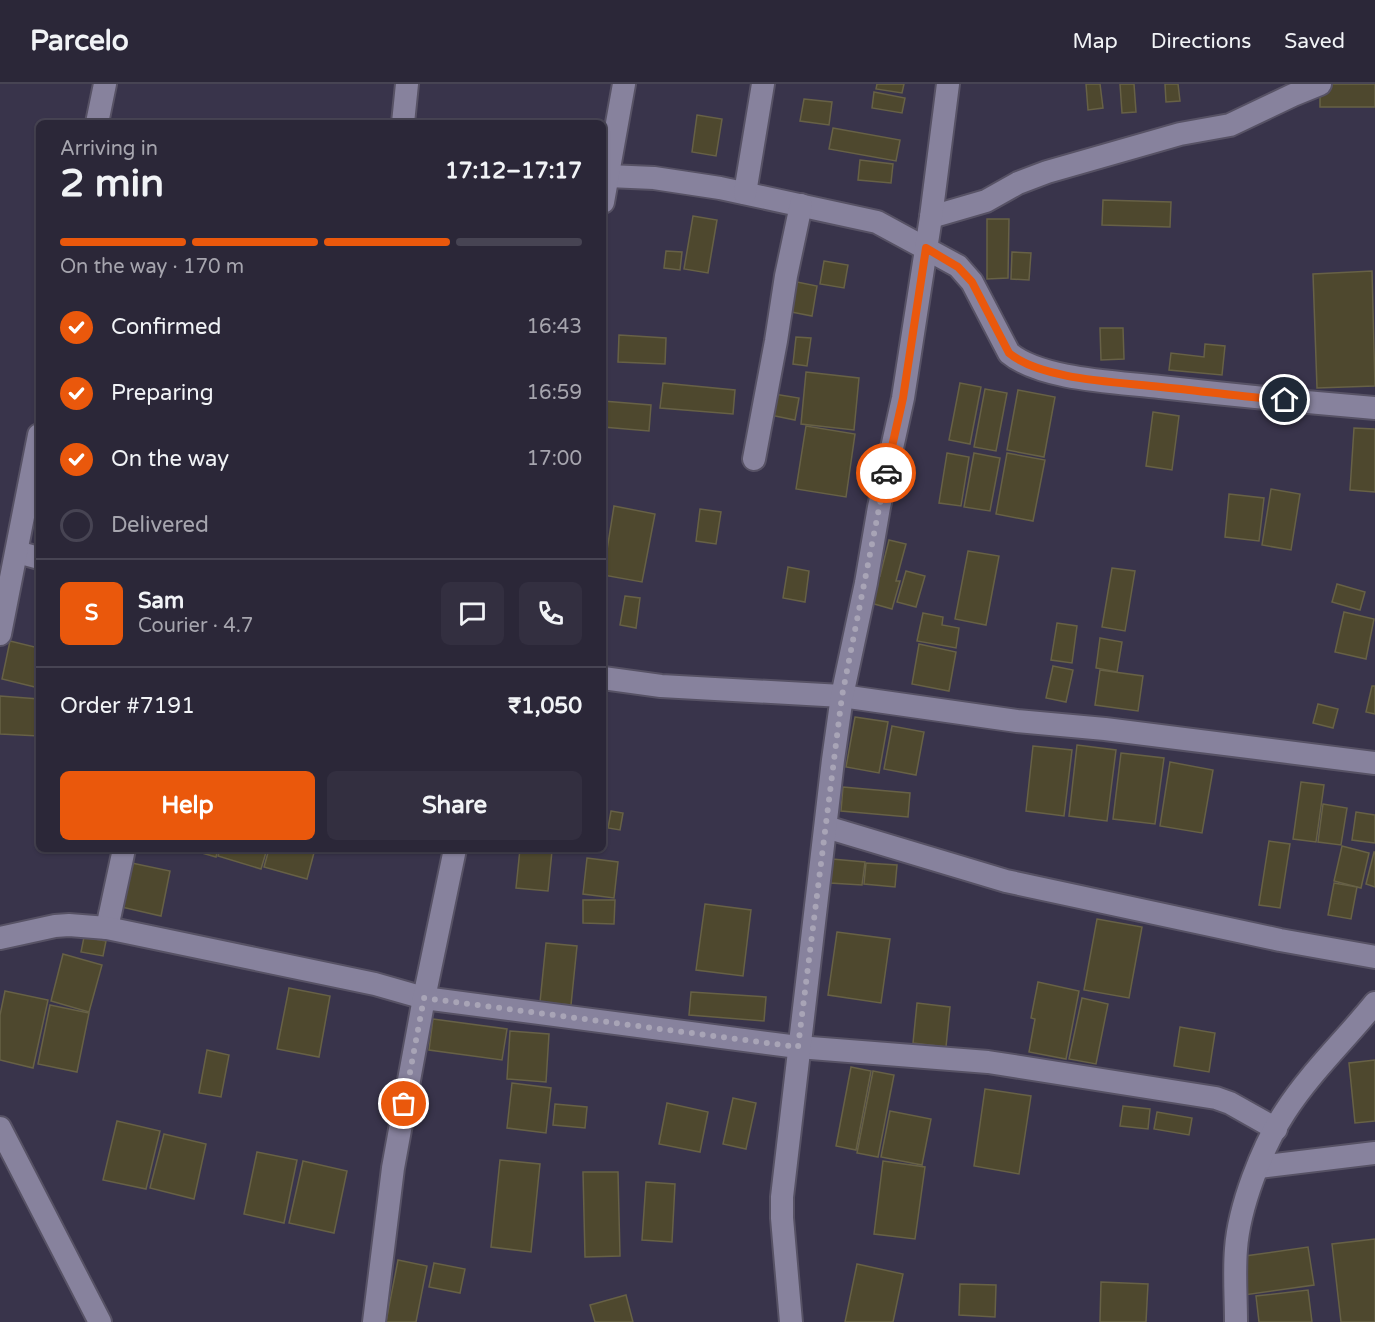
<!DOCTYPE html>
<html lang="en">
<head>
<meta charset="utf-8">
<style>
	body { margin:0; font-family:"Varela Round",sans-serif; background:#332f40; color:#f1f3f6; height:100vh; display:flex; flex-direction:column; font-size:22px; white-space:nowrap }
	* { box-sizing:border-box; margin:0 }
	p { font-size:20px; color:#a6a5ae }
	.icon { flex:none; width:33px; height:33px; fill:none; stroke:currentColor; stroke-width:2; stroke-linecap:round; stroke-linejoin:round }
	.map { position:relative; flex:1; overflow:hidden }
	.details { position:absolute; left:36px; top:36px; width:570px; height:732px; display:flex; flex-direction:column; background:#2b2738; border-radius:9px; box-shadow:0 2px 4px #0004,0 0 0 2px #474453 }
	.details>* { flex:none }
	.pin { position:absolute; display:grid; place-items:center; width:51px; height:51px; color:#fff; margin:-26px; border:3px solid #fff; border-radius:50%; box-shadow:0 2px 6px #0007 }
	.courier { position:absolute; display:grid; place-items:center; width:60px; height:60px; margin:-30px; border:4px solid #ea580c; border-radius:50%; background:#fff; color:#222; box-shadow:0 2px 8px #0007 }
	.summary em { font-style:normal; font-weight:800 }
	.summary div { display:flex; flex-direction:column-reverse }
	.summary { display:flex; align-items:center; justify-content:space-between; height:102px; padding:0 24px }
	h1 { font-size:39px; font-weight:800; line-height:45px }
	.bar { display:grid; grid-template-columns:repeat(4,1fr); gap:9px 6px; align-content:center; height:72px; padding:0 24px }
	.bar i { height:8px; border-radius:4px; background:#474453 }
	.bar .selected { background:#ea580c }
	.bar p { grid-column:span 4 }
	.line { display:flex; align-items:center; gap:15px; padding:0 24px; border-top:2px solid #474453 }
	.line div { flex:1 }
	.round { display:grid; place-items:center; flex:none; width:63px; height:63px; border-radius:9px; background:#332f40 }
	ol { padding:0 24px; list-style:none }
	li { display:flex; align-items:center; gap:18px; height:66px }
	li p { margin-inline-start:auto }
	li .icon { padding:6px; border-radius:50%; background:#ea580c; color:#fff; stroke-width:4 }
	li:last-child { color:#a6a5ae }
	li i { width:33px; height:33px; border:3px solid #474453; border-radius:50% }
	.primary-button { display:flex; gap:12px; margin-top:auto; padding:12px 24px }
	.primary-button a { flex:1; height:69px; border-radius:9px; background:#ea580c; color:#fff; font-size:24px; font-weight:800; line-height:69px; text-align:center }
	.primary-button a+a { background:#332f40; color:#f1f3f6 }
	header { display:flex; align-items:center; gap:36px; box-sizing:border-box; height:84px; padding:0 30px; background:#2b2738; border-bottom:2px solid #474453 }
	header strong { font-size:28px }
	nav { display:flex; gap:33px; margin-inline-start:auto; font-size:21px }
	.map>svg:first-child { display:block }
</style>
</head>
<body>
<header>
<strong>Parcelo</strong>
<nav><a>Map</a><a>Directions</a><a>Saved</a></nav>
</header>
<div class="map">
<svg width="1375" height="1238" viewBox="0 0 1375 1238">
	<rect width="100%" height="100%" fill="#39344b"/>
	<g fill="#4e482e" stroke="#676146" stroke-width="1.5">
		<polygon points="877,0 904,0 902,9 876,5"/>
		<polygon points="1086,0 1100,0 1103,24 1088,26"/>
		<polygon points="1120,0 1134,0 1136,28 1122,29"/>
		<polygon points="1165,0 1178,0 1180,17 1166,18"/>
		<rect x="1320" y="0" width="55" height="23"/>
		<polygon points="874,8 905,14 902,29 872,24"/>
		<polygon points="804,15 832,18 829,41 800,37"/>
		<polygon points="697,31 722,35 716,72 692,68"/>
		<polygon points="833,44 900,56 896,77 829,65"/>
		<polygon points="860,76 893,80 891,99 858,96"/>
		<polygon points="1103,116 1171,118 1170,143 1102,141"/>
		<polygon points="693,132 717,136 708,189 684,185"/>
		<polygon points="987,135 1009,135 1008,194 987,195"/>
		<polygon points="666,167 682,168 680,186 664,184"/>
		<polygon points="1012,168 1031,169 1029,196 1011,195"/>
		<polygon points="824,177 848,181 844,204 820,200"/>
		<polygon points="1372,187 1375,302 1317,304 1313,190"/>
		<polygon points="787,196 817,202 812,232 781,226"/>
		<polygon points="1100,244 1123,244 1124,275 1101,276"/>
		<polygon points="619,251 666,254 665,280 618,278"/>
		<polygon points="796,253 811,254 807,282 793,280"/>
		<polygon points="1205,260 1225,262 1222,291 1169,286 1171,269 1204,273"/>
		<polygon points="806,288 859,294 854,346 801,340"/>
		<polygon points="663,299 735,306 733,330 660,324"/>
		<polygon points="960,299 981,303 970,360 949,356"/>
		<polygon points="985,305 1007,309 996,367 974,363"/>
		<polygon points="1018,306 1055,313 1044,373 1007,366"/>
		<polygon points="768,309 799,314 795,336 765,330"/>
		<polygon points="603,317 651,321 649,347 603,343"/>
		<polygon points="1153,328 1179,332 1172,386 1146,382"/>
		<polygon points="806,342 855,350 846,413 796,405"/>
		<polygon points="1354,344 1375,345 1375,408 1350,406"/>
		<polygon points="947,369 969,373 961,422 939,419"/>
		<polygon points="974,369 1000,374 990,427 964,423"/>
		<polygon points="1007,369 1045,376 1033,437 996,430"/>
		<polygon points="1271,405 1300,410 1291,466 1262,461"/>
		<polygon points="1229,410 1264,414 1259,457 1225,453"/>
		<polygon points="614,422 655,430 642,498 603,491"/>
		<polygon points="700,425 721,428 716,460 696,457"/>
		<polygon points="889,456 906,460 896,497 900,497 892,525 867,518 875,491 880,492"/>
		<polygon points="968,467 999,472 986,541 955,535"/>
		<polygon points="788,483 809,487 805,518 783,514"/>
		<polygon points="1112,484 1135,487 1125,547 1102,543"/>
		<polygon points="906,487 925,492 916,523 897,518"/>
		<polygon points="1337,500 1365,508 1360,526 1332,518"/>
		<polygon points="625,512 640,514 636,544 620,541"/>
		<polygon points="1344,528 1374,535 1366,575 1335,568"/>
		<polygon points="923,529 943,533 942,541 959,544 956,564 917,557"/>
		<polygon points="1057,539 1077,542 1072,579 1051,576"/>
		<polygon points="1100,554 1122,558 1117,588 1096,584"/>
		<polygon points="10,557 39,564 39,604 2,595"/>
		<polygon points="919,560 956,568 949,607 912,600"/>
		<polygon points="1053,582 1073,586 1066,618 1046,614"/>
		<polygon points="1100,586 1143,592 1138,627 1095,621"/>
		<polygon points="1372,602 1375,602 1375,630 1366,628"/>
		<polygon points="0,612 39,615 39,652 0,650"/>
		<polygon points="1318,620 1338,625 1333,644 1313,639"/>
		<polygon points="855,633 888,638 879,689 846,683"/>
		<polygon points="892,642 924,648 916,691 884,685"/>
		<polygon points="1077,661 1116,666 1107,737 1069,732"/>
		<polygon points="1033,662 1072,666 1064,732 1026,727"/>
		<polygon points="1121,669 1164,674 1155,740 1113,735"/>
		<polygon points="1170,678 1213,686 1202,749 1160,742"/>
		<polygon points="1301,698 1324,701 1316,758 1293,755"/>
		<polygon points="843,703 910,709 908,733 841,727"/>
		<polygon points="1323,720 1347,724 1341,761 1318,758"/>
		<polygon points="611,727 623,729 620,746 608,744"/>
		<polygon points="1356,728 1375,731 1375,759 1352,756"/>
		<polygon points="1269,757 1290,760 1280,824 1259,821"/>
		<polygon points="1342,762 1369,769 1361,804 1334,797"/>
		<polygon points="188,765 218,765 216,773"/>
		<polygon points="220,765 267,765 261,785 218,772"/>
		<polygon points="269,765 315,765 307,795 264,783"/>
		<polygon points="520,765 552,767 548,807 516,804"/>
		<polygon points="1374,768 1375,768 1375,803 1366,800"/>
		<polygon points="587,774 618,778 614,814 583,810"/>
		<polygon points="832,775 865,778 862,801 830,799"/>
		<polygon points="127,778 170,787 161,832 117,822"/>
		<polygon points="866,779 897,781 895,803 864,800"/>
		<polygon points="1334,799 1357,803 1351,835 1328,831"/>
		<polygon points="583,816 615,816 614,840 583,839"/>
		<polygon points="705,820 751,826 743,892 696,886"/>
		<polygon points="1097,835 1142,843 1129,914 1084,906"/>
		<polygon points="837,848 890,855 881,919 828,911"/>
		<polygon points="84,853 106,857 103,872 81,868"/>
		<polygon points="546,859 577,862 571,921 540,918"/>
		<polygon points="63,870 102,881 89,928 51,917"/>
		<polygon points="1038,898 1079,907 1066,975 1029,968 1035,935 1031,934"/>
		<polygon points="289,904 330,912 319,973 277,965"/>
		<polygon points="5,907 48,916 33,984 0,976 0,931"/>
		<polygon points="691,908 766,913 764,937 689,931"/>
		<polygon points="1082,914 1108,920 1096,980 1069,975"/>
		<polygon points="917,919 950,923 946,963 913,959"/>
		<polygon points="50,921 89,929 77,988 38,980"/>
		<polygon points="433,935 507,945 502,976 429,966"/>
		<polygon points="1180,943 1215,949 1209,988 1174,982"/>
		<polygon points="510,947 549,950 546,998 507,995"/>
		<polygon points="207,966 229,971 221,1013 199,1009"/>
		<polygon points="1375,976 1375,1037 1355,1039 1349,979"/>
		<polygon points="851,983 871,987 856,1066 836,1062"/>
		<polygon points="873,987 894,991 878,1073 857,1069"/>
		<polygon points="512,999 551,1004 546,1049 507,1044"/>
		<polygon points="985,1005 1031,1012 1019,1090 974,1082"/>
		<polygon points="733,1014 756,1019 746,1065 723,1060"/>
		<polygon points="667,1019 708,1028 700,1068 659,1060"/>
		<polygon points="555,1020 587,1023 585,1044 553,1041"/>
		<polygon points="1123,1022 1150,1025 1148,1045 1120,1042"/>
		<polygon points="890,1027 931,1035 922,1081 881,1073"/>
		<polygon points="1157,1028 1192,1034 1189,1051 1154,1045"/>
		<polygon points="117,1037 160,1047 146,1105 103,1096"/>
		<polygon points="164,1050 206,1060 194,1115 150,1104"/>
		<polygon points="257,1068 297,1076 284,1139 244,1130"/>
		<polygon points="500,1076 540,1080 531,1168 491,1163"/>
		<polygon points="303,1077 347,1087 334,1149 289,1139"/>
		<polygon points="883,1077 925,1083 915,1155 874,1150"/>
		<polygon points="583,1088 618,1088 620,1172 585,1173"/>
		<polygon points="646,1098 675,1100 672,1158 642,1156"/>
		<polygon points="1375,1155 1375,1238 1341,1238 1332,1160"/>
		<polygon points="1308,1163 1314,1201 1244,1211 1238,1173"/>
		<polygon points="398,1176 427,1182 416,1238 386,1238"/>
		<polygon points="434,1179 465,1185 460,1209 429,1203"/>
		<polygon points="857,1180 903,1190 893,1238 845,1238"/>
		<polygon points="1101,1198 1148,1200 1146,1238 1100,1238"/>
		<polygon points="960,1200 996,1201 995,1233 959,1231"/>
		<polygon points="1308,1206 1312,1238 1259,1238 1256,1212"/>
		<polygon points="626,1211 633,1238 595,1238 590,1221"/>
	</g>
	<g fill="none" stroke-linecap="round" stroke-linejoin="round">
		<defs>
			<g id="street">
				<polyline points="97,39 105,0"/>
				<polyline points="403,39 407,0"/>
				<path d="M608 92 654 94 720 104 877 138 958 182 972 198 1009 269C1041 296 1118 298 1160 303 1232 311 1303 318 1375 324"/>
				<polyline points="745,109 763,0"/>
				<polyline points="603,118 624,0"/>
				<polyline points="931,133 986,117 1018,99 1047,88 1180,50 1230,41 1293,11 1320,0"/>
				<polyline points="754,375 776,257 786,192 801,121"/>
				<polyline points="17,468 39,474"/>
				<polyline points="0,550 39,351"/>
				<polyline points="603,594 661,602 842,612 1017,637 1105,645 1375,679"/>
				<polyline points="826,743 1006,797 1280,856 1375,873"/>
				<polyline points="107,844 124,765"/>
				<polyline points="0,854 55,842 69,841 107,844 375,900 424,914 798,963 988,978 1216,1014 1230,1019 1276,1045"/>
				<polyline points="0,1044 100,1238"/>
				<polyline points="1259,1083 1375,1069"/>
				<polyline points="374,1238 393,1084 424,914 455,765"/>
				<polyline points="791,1238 782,1134 782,1113 833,676 842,612 866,499 879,423 903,314 931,133 948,0"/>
				<path d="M1236 1238C1236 1214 1234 1189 1236 1165 1239 1123 1262 1063 1285 1028 1310 989 1346 955 1375 919"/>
			</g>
		</defs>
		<use href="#street" stroke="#575265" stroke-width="26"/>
		<use href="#street" stroke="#87829d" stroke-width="22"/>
	</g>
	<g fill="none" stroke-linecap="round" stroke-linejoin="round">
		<polyline stroke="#a8a4b6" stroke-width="6" stroke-dasharray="0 10.8" points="404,1020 424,914 798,963 842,612 886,389"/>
		<path stroke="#ea580c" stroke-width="8" d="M886 389 903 314 926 164 958 183 972 198 1009 269C1041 296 1119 298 1161 303 1202 307 1243 313 1285 316"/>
	</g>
</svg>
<div class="pin" style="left:404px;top:1020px;background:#ea580c"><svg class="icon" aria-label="bag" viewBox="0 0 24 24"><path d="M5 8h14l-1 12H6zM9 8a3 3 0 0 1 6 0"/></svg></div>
<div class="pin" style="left:1285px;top:316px;background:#1f2937"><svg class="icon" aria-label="home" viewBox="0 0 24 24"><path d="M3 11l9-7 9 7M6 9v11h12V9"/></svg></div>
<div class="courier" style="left:886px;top:389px"><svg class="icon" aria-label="car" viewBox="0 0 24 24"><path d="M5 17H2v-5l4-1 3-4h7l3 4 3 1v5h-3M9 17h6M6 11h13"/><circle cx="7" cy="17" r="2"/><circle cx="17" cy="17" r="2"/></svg></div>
<section class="details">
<div class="summary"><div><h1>2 min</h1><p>Arriving in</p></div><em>17:12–17:17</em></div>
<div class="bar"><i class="selected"></i><i class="selected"></i><i class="selected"></i><i></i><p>On the way · 170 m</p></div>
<ol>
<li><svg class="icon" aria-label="check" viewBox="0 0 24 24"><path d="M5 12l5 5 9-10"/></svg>Confirmed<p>16:43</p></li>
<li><svg class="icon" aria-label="check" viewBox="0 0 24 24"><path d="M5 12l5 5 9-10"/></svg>Preparing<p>16:59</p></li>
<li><svg class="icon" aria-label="check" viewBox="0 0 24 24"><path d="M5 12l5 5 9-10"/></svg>On the way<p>17:00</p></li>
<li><i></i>Delivered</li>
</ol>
<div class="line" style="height:108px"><b class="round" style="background:#ea580c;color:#fff">S</b><div><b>Sam</b><p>Courier · 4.7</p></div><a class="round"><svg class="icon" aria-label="chat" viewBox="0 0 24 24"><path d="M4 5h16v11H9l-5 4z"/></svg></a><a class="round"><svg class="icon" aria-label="phone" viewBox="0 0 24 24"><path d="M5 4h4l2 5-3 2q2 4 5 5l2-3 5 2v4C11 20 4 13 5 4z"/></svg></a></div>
<div class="line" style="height:78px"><div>Order #7191</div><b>₹1,050</b></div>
<div class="primary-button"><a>Help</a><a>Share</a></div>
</section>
</div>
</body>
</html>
